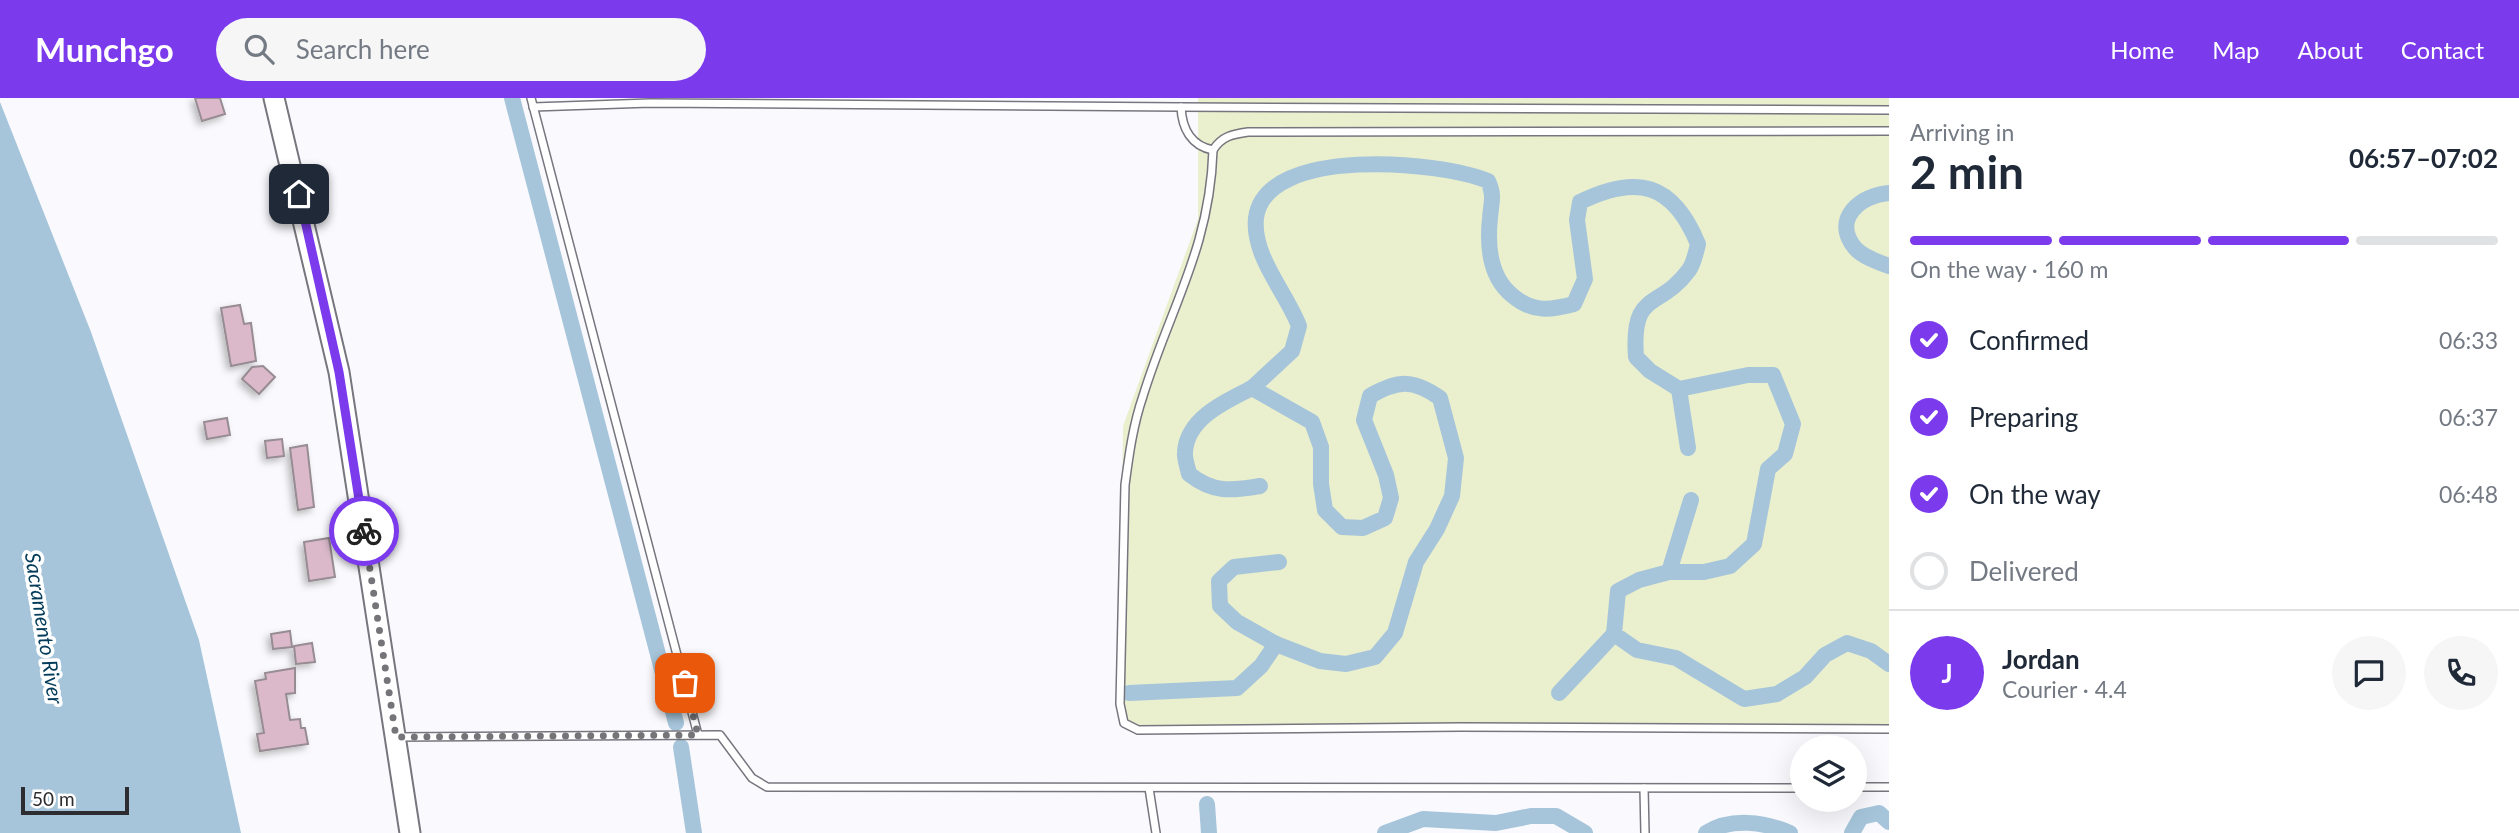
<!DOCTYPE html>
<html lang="en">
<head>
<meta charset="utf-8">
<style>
	body { margin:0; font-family:Lato,sans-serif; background:#f6f6f7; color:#1f2937; height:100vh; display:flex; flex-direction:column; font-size:26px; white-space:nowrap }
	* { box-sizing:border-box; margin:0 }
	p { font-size:23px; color:#747a83 }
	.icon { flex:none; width:38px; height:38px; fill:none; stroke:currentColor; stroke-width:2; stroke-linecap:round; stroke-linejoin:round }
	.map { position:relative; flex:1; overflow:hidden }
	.panel { display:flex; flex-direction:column; background:#fff; width:630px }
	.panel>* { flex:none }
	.buttons { position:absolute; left:1790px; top:637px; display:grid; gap:14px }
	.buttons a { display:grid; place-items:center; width:77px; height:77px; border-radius:50%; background:#fff; box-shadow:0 7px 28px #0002; font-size:35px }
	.scale { position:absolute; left:21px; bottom:18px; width:108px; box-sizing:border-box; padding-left:7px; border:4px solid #2d2d31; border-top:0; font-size:19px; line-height:24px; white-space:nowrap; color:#2d2d31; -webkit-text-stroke:5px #fff; paint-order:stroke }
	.pin { position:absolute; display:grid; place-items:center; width:60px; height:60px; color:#fff; margin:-30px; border-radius:14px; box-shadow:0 4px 10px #0006 }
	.courier { position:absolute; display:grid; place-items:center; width:70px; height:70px; margin:-35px; border:5px solid #7c3aed; border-radius:50%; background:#fff; color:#222; box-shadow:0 2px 9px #0007 }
	.summary em { font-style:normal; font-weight:700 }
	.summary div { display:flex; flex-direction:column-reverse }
	.summary { display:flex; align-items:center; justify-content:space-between; height:119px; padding:0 21px }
	h1 { font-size:46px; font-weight:700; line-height:52px }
	.bar { display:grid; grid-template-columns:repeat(4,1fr); gap:10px 7px; align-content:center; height:84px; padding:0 21px }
	.bar i { height:9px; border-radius:5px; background:#e0e1e3 }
	.bar .on { background:#7c3aed }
	.bar p { grid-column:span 4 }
	.line { display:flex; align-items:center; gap:18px; padding:0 21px; border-top:2px solid #e0e1e3 }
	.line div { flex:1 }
	.round { display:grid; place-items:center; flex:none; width:74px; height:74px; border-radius:37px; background:#f6f6f7 }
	ol { padding:0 21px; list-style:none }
	li { display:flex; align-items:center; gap:21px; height:77px }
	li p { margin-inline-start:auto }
	li .icon { padding:7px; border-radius:50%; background:#7c3aed; color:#fff; stroke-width:4 }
	li:last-child { color:#747a83 }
	li i { width:38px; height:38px; border:4px solid #e0e1e3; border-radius:50% }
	header { display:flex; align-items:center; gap:42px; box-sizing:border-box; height:98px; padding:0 35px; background:#7c3aed; color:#fff }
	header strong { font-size:33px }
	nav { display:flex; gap:38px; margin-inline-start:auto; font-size:24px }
	.search { width:490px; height:63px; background:#f6f6f7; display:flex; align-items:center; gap:18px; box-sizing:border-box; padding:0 24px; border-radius:38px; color:#747a83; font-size:26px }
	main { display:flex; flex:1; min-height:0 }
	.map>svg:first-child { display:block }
</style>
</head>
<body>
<header>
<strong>Munchgo</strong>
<div class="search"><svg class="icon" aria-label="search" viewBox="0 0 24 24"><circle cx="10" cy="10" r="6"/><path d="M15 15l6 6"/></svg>Search here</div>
<nav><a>Home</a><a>Map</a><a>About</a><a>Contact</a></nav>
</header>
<main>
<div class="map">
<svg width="1889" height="735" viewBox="0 0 1889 735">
	<defs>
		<filter id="shadow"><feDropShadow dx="-3.5" dy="3.5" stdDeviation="3.5" flood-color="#0004"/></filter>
	</defs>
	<rect width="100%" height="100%" fill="#fafafe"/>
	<polygon fill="#eaefce" points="1198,0 1889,0 1889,635 1732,629 1705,635 1119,628 1123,328 1198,121"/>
	<polygon fill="#a6c5da" points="0,4 91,234 199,542 241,735 0,735"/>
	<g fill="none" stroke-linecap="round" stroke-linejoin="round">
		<g stroke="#a6c5da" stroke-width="16">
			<polyline points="512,0 676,625"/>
			<path d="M1889 95C1861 97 1831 121 1855 150 1863 159 1878 164 1889 168"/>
			<path d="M1252 290C1226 303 1187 320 1185 354 1184 360 1188 370 1189 376 1213 395 1231 393 1260 388"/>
			<polyline points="1679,291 1688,350"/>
			<polyline points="1669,474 1691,402"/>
			<polyline points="1276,546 1237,524 1220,508 1219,483 1234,469 1279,464"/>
			<path d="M1129 595 1237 590 1261 568 1276 546 1320 563 1346 566 1375 559 1395 535 1416 464 1437 431 1452 398 1456 360 1440 300C1413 281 1398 282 1370 298L1364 322 1386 377 1391 400 1385 420 1363 430 1342 429 1325 412 1321 386V349L1312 324 1252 290 1292 253 1299 228C1286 194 1252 158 1256 120 1265 47 1441 63 1488 83 1495 98 1491 105 1490 120 1487 148 1490 180 1513 198 1533 215 1551 212 1574 206L1585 181 1577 122 1580 104C1637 76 1673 85 1698 146 1696 154 1694 165 1689 172 1659 213 1631 191 1636 259L1650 273 1679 291 1748 277H1773L1793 326 1785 356 1768 371 1754 446 1730 468 1704 474H1669L1639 482 1618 493 1614 536 1637 552 1676 560 1744 601 1777 596 1805 579 1825 557 1847 545 1871 553 1889 566"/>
			<polyline points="1559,595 1614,536"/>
			<polyline points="681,649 694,735"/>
			<polyline points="1207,706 1209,735"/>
			<polyline points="1385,735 1423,721 1496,725 1531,718 1556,718 1585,735"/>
			<path d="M1706 735C1731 719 1765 724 1790 735"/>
			<polyline points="1852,735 1861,719 1879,715 1889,724"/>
		</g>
	</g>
	<g fill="#dbb9cb" stroke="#968c91" stroke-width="2" filter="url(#shadow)">
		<polygon points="195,0 220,0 225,16 202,23"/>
		<polygon points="240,207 244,226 251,225 256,263 231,268 221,210"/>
		<polygon points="263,268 275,279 259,296 242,281 252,269"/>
		<polygon points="227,320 230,337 207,341 204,324"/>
		<polygon points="282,341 284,358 267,360 265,343"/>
		<polygon points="307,347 314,409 298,412 290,350"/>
		<polygon points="329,440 335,479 309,483 304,444"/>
		<polygon points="290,533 292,549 273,551 271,536"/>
		<polygon points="312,545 315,564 296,566 294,548"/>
		<polygon points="295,570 295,595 286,596 290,622 300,621 301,630 305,630 308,646 260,653 257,636 264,635 255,583 266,581 265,575"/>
	</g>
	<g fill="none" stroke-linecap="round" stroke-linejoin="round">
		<defs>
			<g id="service">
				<polyline points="531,0 698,637"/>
				<path d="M533 9 650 5 1181 9C1182 30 1191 48 1213 52"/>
				<polyline points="1181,9 1889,12"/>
				<path d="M1889 33 1248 34C1233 36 1222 38 1213 52 1210 150 1170 210 1143 298 1133 327 1129 357 1125 387L1120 606 1124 625 1138 632 1461 629 1889 631"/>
				<polyline points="395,639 720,637 752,680 767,689 1802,690"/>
				<polyline points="1855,689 1889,689"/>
				<polyline points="1149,690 1156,735"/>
				<polyline points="1644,690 1645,735"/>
			</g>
			<polyline id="secondary" points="274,0 339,274 410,735"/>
		</defs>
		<use href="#service" stroke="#76767f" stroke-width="10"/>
		<use href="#secondary" stroke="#76767f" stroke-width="23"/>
		<use href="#service" stroke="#fff" stroke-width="7"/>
		<use href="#secondary" stroke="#fff" stroke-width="19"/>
	</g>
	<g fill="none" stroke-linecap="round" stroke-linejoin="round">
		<polyline stroke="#757579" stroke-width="7" stroke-dasharray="0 12.6" points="364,433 396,639 698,637 685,585"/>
		<polyline stroke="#7c3aed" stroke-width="9" points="299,96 339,274 364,433"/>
	</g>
	<g text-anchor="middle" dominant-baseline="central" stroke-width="7" stroke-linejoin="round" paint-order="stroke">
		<g font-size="21" font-style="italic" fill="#033c5a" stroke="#fff">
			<text transform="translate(45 530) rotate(81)">Sacramento River</text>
		</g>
	</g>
</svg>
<div class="buttons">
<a><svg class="icon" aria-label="layers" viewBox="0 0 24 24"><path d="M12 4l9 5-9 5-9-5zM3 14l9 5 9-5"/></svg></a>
</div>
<div class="scale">50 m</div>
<div class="pin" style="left:685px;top:585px;background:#ea580c"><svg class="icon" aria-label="bag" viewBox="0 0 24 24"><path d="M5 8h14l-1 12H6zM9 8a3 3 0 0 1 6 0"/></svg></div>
<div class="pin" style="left:299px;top:96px;background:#1f2937"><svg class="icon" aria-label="home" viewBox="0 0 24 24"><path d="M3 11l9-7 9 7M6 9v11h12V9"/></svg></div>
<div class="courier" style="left:364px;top:433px"><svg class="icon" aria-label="bike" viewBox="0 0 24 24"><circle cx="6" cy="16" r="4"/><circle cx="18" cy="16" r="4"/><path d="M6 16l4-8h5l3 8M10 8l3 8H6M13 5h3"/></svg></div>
</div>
<section class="panel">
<div class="summary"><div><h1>2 min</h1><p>Arriving in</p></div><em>06:57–07:02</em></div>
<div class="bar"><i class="on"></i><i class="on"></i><i class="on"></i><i></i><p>On the way · 160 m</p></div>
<ol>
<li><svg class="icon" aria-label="check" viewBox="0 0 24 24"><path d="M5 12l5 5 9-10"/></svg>Confirmed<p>06:33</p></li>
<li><svg class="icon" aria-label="check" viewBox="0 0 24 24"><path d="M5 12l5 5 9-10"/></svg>Preparing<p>06:37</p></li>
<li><svg class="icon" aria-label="check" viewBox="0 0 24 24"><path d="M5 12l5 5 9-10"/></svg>On the way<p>06:48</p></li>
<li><i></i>Delivered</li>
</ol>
<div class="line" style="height:126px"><b class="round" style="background:#7c3aed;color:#fff">J</b><div><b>Jordan</b><p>Courier · 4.4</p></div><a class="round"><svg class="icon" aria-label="chat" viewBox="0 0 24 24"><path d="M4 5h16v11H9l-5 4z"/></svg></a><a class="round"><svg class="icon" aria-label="phone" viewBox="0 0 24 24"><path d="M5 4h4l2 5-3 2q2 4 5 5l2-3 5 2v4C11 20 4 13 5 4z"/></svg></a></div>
</section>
</main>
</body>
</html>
